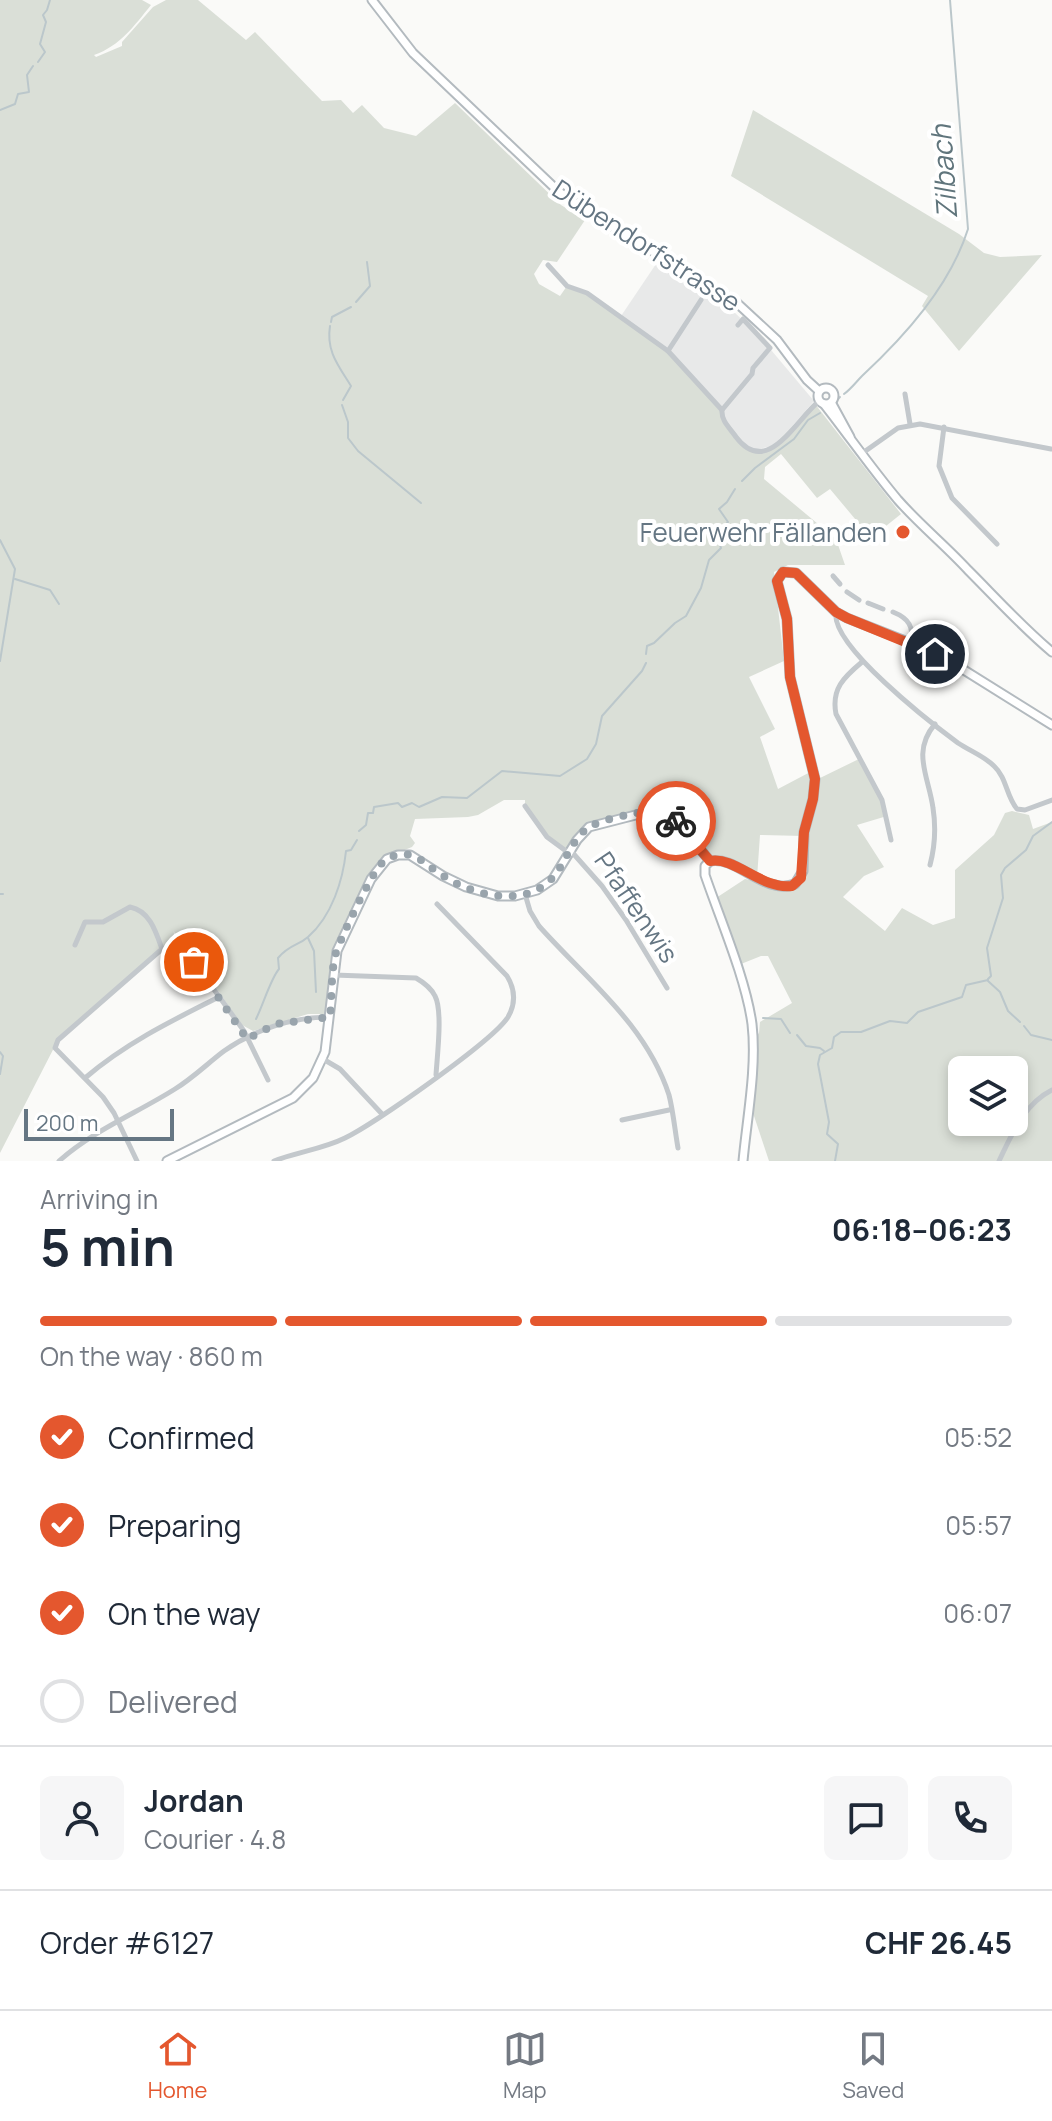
<!DOCTYPE html>
<html lang="en">
<head>
<meta charset="utf-8">
<style>
	body { margin:0; font-family:Manrope,sans-serif; background:#f6f6f7; color:#1f2937; height:100vh; display:flex; flex-direction:column; font-size:30px; white-space:nowrap }
	* { box-sizing:border-box; margin:0 }
	p { font-size:26px; color:#747a83 }
	.icon { flex:none; width:44px; height:44px; fill:none; stroke:currentColor; stroke-width:2; stroke-linecap:round; stroke-linejoin:round }
	.map { position:relative; height:1161px; overflow:hidden }
	.details { display:flex; flex-direction:column; background:#fff; flex:1 }
	.details>* { flex:none }
	.tools { position:absolute; left:948px; top:1056px; display:grid; gap:16px }
	.tools a { display:grid; place-items:center; width:80px; height:80px; border-radius:12px; background:#fff; box-shadow:0 4px 12px #0003; font-size:40px }
	.scale { position:absolute; left:24px; bottom:20px; width:150px; box-sizing:border-box; padding-left:8px; border:4px solid #657683; border-top:0; font-size:22px; line-height:28px; white-space:nowrap; color:#657683; -webkit-text-stroke:6px #fff; paint-order:stroke }
	.pin { position:absolute; display:grid; place-items:center; width:68px; height:68px; color:#fff; margin:-34px; border:4px solid #fff; border-radius:50%; box-shadow:0 2px 8px #0007 }
	.courier { position:absolute; display:grid; place-items:center; width:80px; height:80px; margin:-40px; border:6px solid #e4572e; border-radius:50%; background:#fff; color:#222; box-shadow:0 2px 10px #0007 }
	.head em { font-style:normal; font-weight:700 }
	.head div { display:flex; flex-direction:column-reverse }
	.head { display:flex; align-items:center; justify-content:space-between; height:136px; padding:0 40px }
	h1 { font-size:52px; font-weight:700; line-height:60px }
	.bar { display:grid; grid-template-columns:repeat(4,1fr); gap:12px 8px; align-content:center; height:96px; padding:0 40px }
	.bar i { height:10px; border-radius:6px; background:#e0e1e3 }
	.bar .on { background:#e4572e }
	.bar p { grid-column:span 4 }
	.line { display:flex; align-items:center; gap:20px; padding:0 40px; border-top:2px solid #e0e1e3 }
	.line div { flex:1 }
	.round { display:grid; place-items:center; flex:none; width:84px; height:84px; border-radius:12px; background:#f6f6f7 }
	ol { padding:0 40px; list-style:none }
	li { display:flex; align-items:center; gap:24px; height:88px }
	li p { margin-inline-start:auto }
	li .icon { padding:8px; border-radius:50%; background:#e4572e; color:#fff; stroke-width:4 }
	li:last-child { color:#747a83 }
	li i { width:44px; height:44px; border:4px solid #e0e1e3; border-radius:50% }
	.menu { display:flex; justify-content:space-around; align-items:center; height:112px; border-top:2px solid #e0e1e3; background:#fff; font-size:22px; color:#747a83 }
	.menu a { display:grid; justify-items:center; gap:4px }
	.menu .on { color:#e4572e }
	.map>svg:first-child { display:block }
</style>
</head>
<body>
<div class="map">
<svg width="1052" height="1161" viewBox="0 0 1052 1161">
	<rect width="100%" height="100%" fill="#fafaf8"/>
	<polygon fill="#e8e9e9" points="656,264 730,308 761,338 814,401 776,445 750,451 621,316"/>
	<g fill="#dadfd7" fill-rule="evenodd">
		<path d="M0 0H142L151 5C134 26 120 46 94 55L96 57 122 46V42L153 7 166 0H198L246 40 255 32 322 101 341 100 353 113 362 105 384 128 416 136 455 103 561 205 585 220 557 262 543 260 534 274 539 284 560 296 567 286 587 293 668 351 722 410 721 414 750 451H768L815 404 901 514 871 538 830 489 817 498 781 454 765 467 764 479 836 539 845 565H788L774 572 784 661 749 677 775 729 760 737 778 789 814 770 815 778H820L861 758 887 816 857 825 884 867 864 876 843 897 885 931 902 908 933 925 955 918V870L994 835 1005 813 1012 811 1029 815 1033 829 1052 822V1161H769L748 1098 753 1040 759 1033 760 1022 792 1003 768 956H761L736 966 716 898 745 879 783 887 799 881 804 836 760 835 757 878 723 862 710 861 663 811 592 826 570 854 556 845 525 806V800H504L478 815 468 817 415 819 410 836 415 843 412 847 382 859 369 876 358 905 339 938 333 958 328 1014H308L253 1031 242 1025 188 948 173 931 179 942 178 948 162 947 58 1040 0 1153ZM962 1070H1014V1122H962Z"/>
		<polygon points="753,110 959,234 984,253 1000,257 1042,255 959,351 922,306 928,296 731,176"/>
	</g>
	<g fill="none" stroke-linecap="round" stroke-linejoin="round">
		<g stroke="#bbc7cb" stroke-width="2">
			<polyline points="38,62 45,52 40,44 46,22 43,15 47,10 50,0"/>
			<polyline points="0,110 15,104 18,94 29,92 27,75 33,66"/>
			<polyline points="356,302 370,286 367,262"/>
			<polyline points="331,322 332,317 351,307"/>
			<path d="M330 326C326 351 338 365 351 386L343 400"/>
			<path d="M844 394C851 389 856 382 862 376 905 336 950 286 968 229L950 0"/>
			<polyline points="838,399 840,397"/>
			<polyline points="342,405 348,422 348,438 358,451 421,503"/>
			<polyline points="742,481 755,468 794,439 808,420 820,413"/>
			<polyline points="0,540 15,569 0,661"/>
			<polyline points="15,579 50,590 59,604"/>
			<polyline points="646,654 647,646 654,643 675,623 686,616 701,588 709,560 721,548 716,535 728,522 719,509 727,502 735,489"/>
			<polyline points="359,831 366,825 368,813 373,813 374,807 398,803 402,807 412,803 419,807 442,797 467,798 502,771 560,776 587,759 596,744 602,716 642,671 646,663"/>
			<polyline points="0,894 3,894"/>
			<polyline points="308,938 314,951 316,992"/>
			<polyline points="988,979 991,976 987,948 1003,898 1001,875 1005,868 1026,850 1033,836 1052,822"/>
			<polyline points="988,981 1000,992 1008,1011 1020,1022"/>
			<polyline points="763,1018 781,1019 790,1033"/>
			<path d="M256 1019C263 1005 271 978 279 969L278 958C290 944 298 946 308 937 332 916 343 880 346 851L351 850 357 840"/>
			<polyline points="1024,1026 1031,1035 1052,1040"/>
			<polyline points="797,1035 806,1046 820,1048 824,1051"/>
			<polyline points="0,1052 3,1056 0,1074"/>
			<polyline points="835,1161 838,1144 827,1134 829,1122 818,1064 820,1055 832,1048 834,1037 841,1032 861,1032 890,1021 907,1023 918,1012 962,997 966,985 988,980"/>
		</g>
		<defs>
			<g id="secondary">
				<polyline points="372,0 413,53 558,191 582,208 737,303 777,340 807,380 819,391"/>
				<circle cx="826" cy="396" r="8"/>
				<path d="M824 404C849 436 872 469 898 500 920 525 946 546 968 570 996 598 1022 627 1052 652"/>
				<polyline points="832,404 850,437"/>
				<path d="M710 861C737 855 764 896 795 884L803 871 804 832 813 799 815 779 790 677 787 619 777 581 783 572 796 573 836 612 847 618 921 647 948 660 1052 725"/>
				<path d="M710 861 705 866V875C720 919 746 979 752 1024 757 1067 747 1118 743 1161"/>
				<polyline points="167,1161 293,1098 313,1078 325,1052 337,951 371,879 387,859 398,855 410,855 443,876 466,887 498,896 515,896 537,890 553,879 577,840 589,827 655,810 674,818 710,861"/>
			</g>
		</defs>
		<use href="#secondary" stroke="#b3babf" stroke-width="11"/>
		<g stroke="#c3c8cc" stroke-width="5">
			<path d="M548 265 567 286 587 293 668 351 722 410C721 421 730 428 736 437 767 478 795 421 819 401"/>
			<polyline points="668,351 701,300"/>
			<polyline points="905,394 910,424"/>
			<polyline points="722,410 752,374 753,368 770,348 743,319 738,325"/>
			<polyline points="944,427 939,466 952,498 997,544"/>
			<polyline points="864,452 898,428 920,424 1051,449"/>
			<polyline points="833,576 840,584"/>
			<polyline points="847,592 859,600"/>
			<polyline points="868,603 883,609"/>
			<path d="M836 612C830 645 931 723 958 743 970 751 984 756 994 766 1007 778 1006 796 1017 809L1025 810 1052 800"/>
			<path d="M893 612C908 618 915 627 910 642"/>
			<path d="M862 662C844 677 831 689 836 714L882 800 891 840"/>
			<polyline points="525,806 547,837 570,854"/>
			<polyline points="571,851 602,886 626,920 667,988"/>
			<path d="M930 865C935 846 936 827 933 808 929 777 911 752 935 724"/>
			<path d="M525 894 530 911 539 926C586 979 646 1024 669 1095 673 1110 675 1131 678 1148"/>
			<path d="M75 945 85 922H103L130 907C150 911 156 932 162 949"/>
			<path d="M334 975 416 978C423 982 431 988 435 996 443 1011 437 1057 436 1075"/>
			<polyline points="323,1059 340,1069 382,1114"/>
			<path d="M85 1078C126 1043 171 1021 219 997"/>
			<polyline points="622,1120 669,1110"/>
			<path d="M59 1161C94 1130 137 1113 175 1089 193 1078 208 1063 224 1051 254 1030 292 1017 329 1017"/>
			<polyline points="137,1161 114,1113 103,1097 55,1048 58,1040 162,949 178,948 194,962 244,1031 268,1080"/>
			<path d="M274 1161C297 1152 323 1149 345 1138 374 1124 493 1041 508 1017 516 1003 515 989 507 976L437 904"/>
			<path d="M999 1161C1012 1134 1024 1104 1052 1090"/>
		</g>
		<use href="#secondary" stroke="#fff" stroke-width="7"/>
	</g>
	<g fill="none" stroke-linecap="round" stroke-linejoin="round">
		<path stroke="#99a4ac" stroke-width="8" stroke-dasharray="0 14.4" d="M194 962 247 1039 276 1024 330 1017C332 997 331 975 335 956 339 941 372 872 382 863 390 855 401 853 411 855 423 859 431 869 442 875 465 891 502 902 529 893 565 880 562 851 585 830 597 819 638 813 655 810L666 812 676 821"/>
		<path stroke="#e4572e" stroke-width="10" d="M676 821 710 861C735 856 762 890 792 886L801 878 804 832 813 799 815 779 790 677 787 619 777 581 783 572 796 573 836 612 847 618 935 654"/>
	</g>
	<circle fill="#e4572e" stroke="#fff" stroke-width="3" cx="903" cy="532" r="8"/>
	<g text-anchor="middle" dominant-baseline="central" stroke-width="8" stroke-linejoin="round" paint-order="stroke">
		<g font-size="26" fill="#657683" stroke="#fff">
			<text transform="translate(647 245) rotate(33)">Dübendorfstrasse</text>
			<text transform="translate(637 907) rotate(56)">Pfaffenwis</text>
		</g>
		<g font-size="26" fill="#657683" stroke="#fff" text-anchor="end">
			<text x="887" y="532">Feuerwehr Fällanden</text>
		</g>
		<g font-size="28" font-style="italic" fill="#60757c" stroke="#fff">
			<text transform="translate(943 172) rotate(-94)">Zilbach</text>
		</g>
	</g>
</svg>
<div class="tools">
<a><svg class="icon" aria-label="layers" viewBox="0 0 24 24"><path d="M12 4l9 5-9 5-9-5zM3 14l9 5 9-5"/></svg></a>
</div>
<div class="scale">200 m</div>
<div class="pin" style="left:194px;top:962px;background:#ea580c"><svg class="icon" aria-label="bag" viewBox="0 0 24 24"><path d="M5 8h14l-1 12H6zM9 8a3 3 0 0 1 6 0"/></svg></div>
<div class="pin" style="left:935px;top:654px;background:#1f2937"><svg class="icon" aria-label="home" viewBox="0 0 24 24"><path d="M3 11l9-7 9 7M6 9v11h12V9"/></svg></div>
<div class="courier" style="left:676px;top:821px"><svg class="icon" aria-label="bike" viewBox="0 0 24 24"><circle cx="6" cy="16" r="4"/><circle cx="18" cy="16" r="4"/><path d="M6 16l4-8h5l3 8M10 8l3 8H6M13 5h3"/></svg></div>
</div>
<section class="details">
<div class="head"><div><h1>5 min</h1><p>Arriving in</p></div><em>06:18–06:23</em></div>
<div class="bar"><i class="on"></i><i class="on"></i><i class="on"></i><i></i><p>On the way · 860 m</p></div>
<ol>
<li><svg class="icon" aria-label="check" viewBox="0 0 24 24"><path d="M5 12l5 5 9-10"/></svg>Confirmed<p>05:52</p></li>
<li><svg class="icon" aria-label="check" viewBox="0 0 24 24"><path d="M5 12l5 5 9-10"/></svg>Preparing<p>05:57</p></li>
<li><svg class="icon" aria-label="check" viewBox="0 0 24 24"><path d="M5 12l5 5 9-10"/></svg>On the way<p>06:07</p></li>
<li><i></i>Delivered</li>
</ol>
<div class="line" style="height:144px"><a class="round"><svg class="icon" aria-label="person" viewBox="0 0 24 24"><circle cx="12" cy="8" r="4"/><path d="M4 21q1-7 8-7t8 7"/></svg></a><div><b>Jordan</b><p>Courier · 4.8</p></div><a class="round"><svg class="icon" aria-label="chat" viewBox="0 0 24 24"><path d="M4 5h16v11H9l-5 4z"/></svg></a><a class="round"><svg class="icon" aria-label="phone" viewBox="0 0 24 24"><path d="M5 4h4l2 5-3 2q2 4 5 5l2-3 5 2v4C11 20 4 13 5 4z"/></svg></a></div>
<div class="line" style="height:104px"><div>Order #6127</div><b>CHF 26.45</b></div>
</section>
<nav class="menu">
<a class="on"><svg class="icon" aria-label="home" viewBox="0 0 24 24"><path d="M3 11l9-7 9 7M6 9v11h12V9"/></svg>Home</a>
<a><svg class="icon" aria-label="map" viewBox="0 0 24 24"><path d="M3 6l6-2 6 2 6-2v14l-6 2-6-2-6 2zM9 4v14M15 6v14"/></svg>Map</a>
<a><svg class="icon" aria-label="saved" viewBox="0 0 24 24"><path d="M7 4h10v16l-5-4-5 4z"/></svg>Saved</a>
</nav>
</body>
</html>
